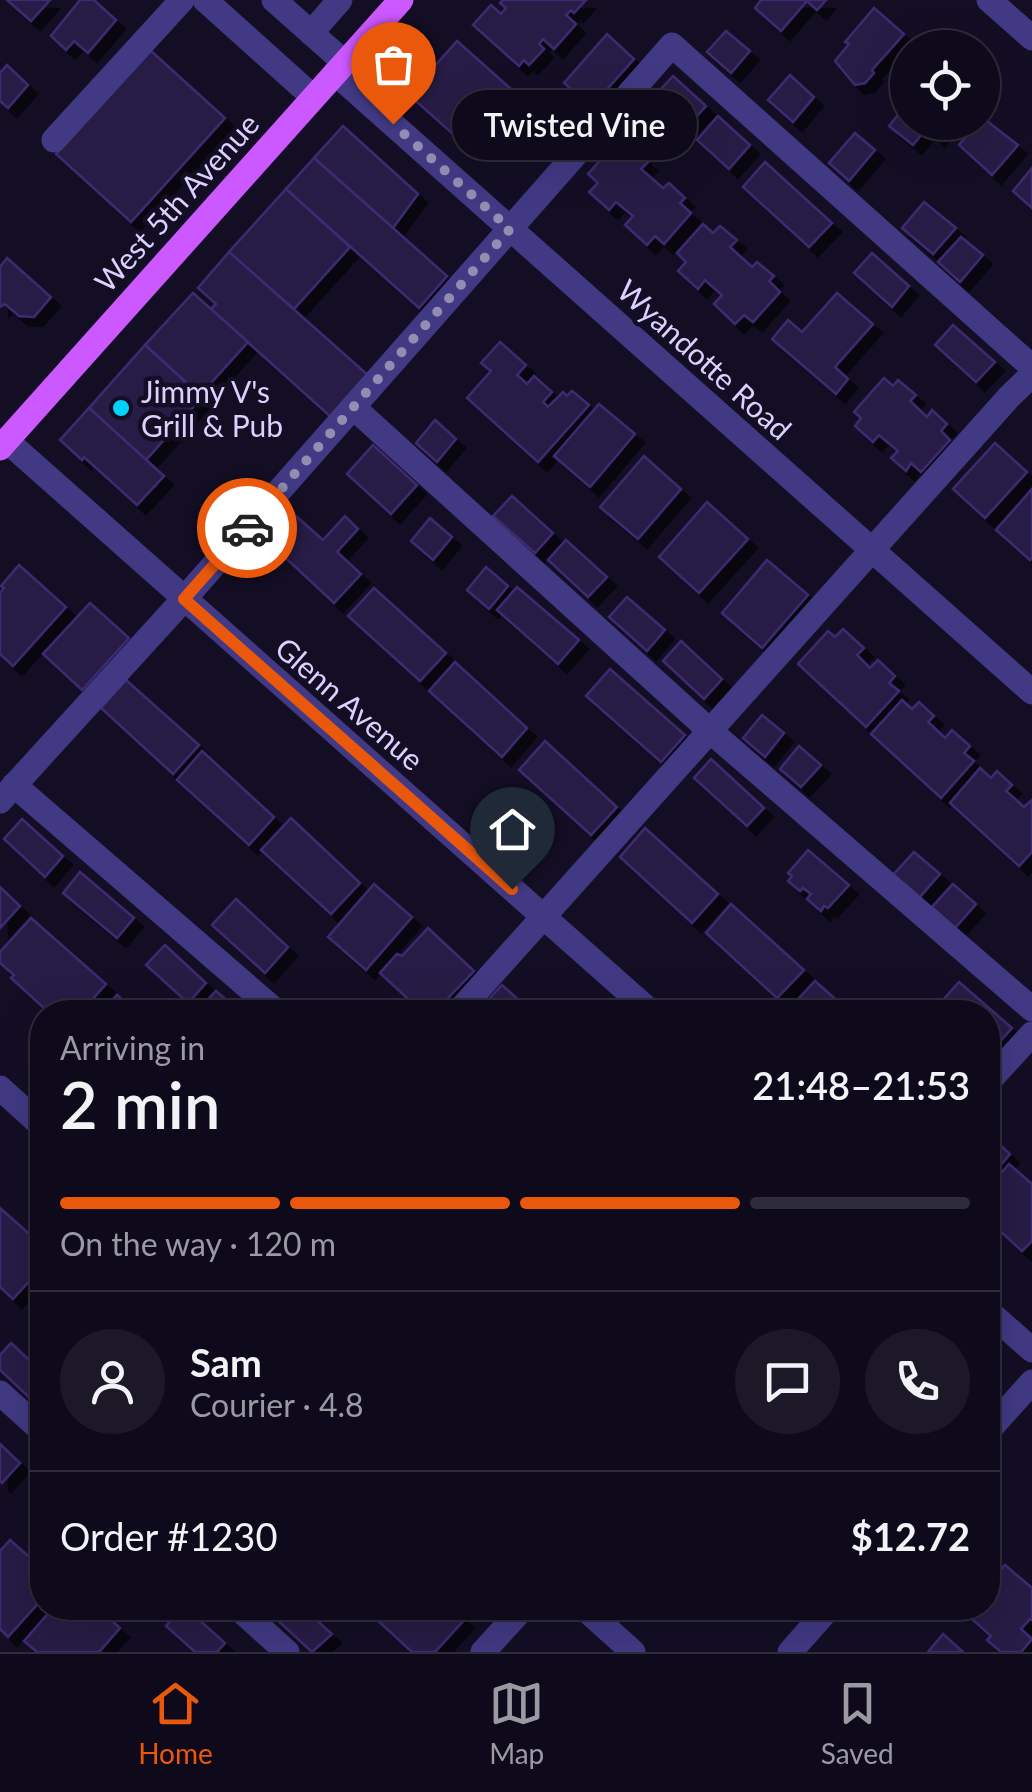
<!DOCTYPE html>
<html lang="en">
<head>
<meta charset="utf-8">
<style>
	body { margin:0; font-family:Lato,sans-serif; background:#1c1828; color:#f1f3f6; height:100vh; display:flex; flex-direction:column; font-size:38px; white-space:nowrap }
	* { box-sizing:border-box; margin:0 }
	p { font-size:32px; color:#9b9aa3 }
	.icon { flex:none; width:55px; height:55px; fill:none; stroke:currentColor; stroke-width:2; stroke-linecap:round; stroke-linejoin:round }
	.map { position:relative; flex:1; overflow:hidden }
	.drawer { position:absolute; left:30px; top:1000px; width:970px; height:620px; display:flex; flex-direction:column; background:#0e0a1b; border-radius:40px; box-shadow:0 10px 40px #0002,0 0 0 2px #2e2b3a }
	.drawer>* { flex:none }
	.buttons { position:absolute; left:890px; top:30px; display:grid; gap:20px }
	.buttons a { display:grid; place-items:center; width:110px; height:110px; border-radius:50%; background:#0e0a1b; box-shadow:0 10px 40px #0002,0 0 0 2px #2e2b3a; font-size:50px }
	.pin { position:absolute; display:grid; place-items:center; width:85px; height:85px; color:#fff; margin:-102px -42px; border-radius:50% 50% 50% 0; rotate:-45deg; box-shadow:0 0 10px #0007 }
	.pin .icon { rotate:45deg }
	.courier { position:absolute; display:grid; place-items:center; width:100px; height:100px; margin:-50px; border:8px solid #ea580c; border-radius:50%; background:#fff; color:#222; box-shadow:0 2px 12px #0007 }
	.bubble { position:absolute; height:70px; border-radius:35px; background:#0e0a1b; box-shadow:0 10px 40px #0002,0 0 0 2px #2e2b3a; font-size:32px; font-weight:600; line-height:70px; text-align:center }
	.summary em { font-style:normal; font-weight:600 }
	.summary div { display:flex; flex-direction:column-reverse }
	.summary { display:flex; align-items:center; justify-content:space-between; height:170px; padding:0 30px }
	h1 { font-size:65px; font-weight:600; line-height:75px }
	.bar { display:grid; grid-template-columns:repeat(4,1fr); gap:15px 10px; align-content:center; height:120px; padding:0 30px }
	.bar i { height:12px; border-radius:8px; background:#2e2b3a }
	.bar .current { background:#ea580c }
	.bar p { grid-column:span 4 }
	.line { display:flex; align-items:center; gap:25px; padding:0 30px; border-top:2px solid #2e2b3a }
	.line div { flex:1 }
	.round { display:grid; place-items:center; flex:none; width:105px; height:105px; border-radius:52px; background:#1c1828 }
	.tab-bar { display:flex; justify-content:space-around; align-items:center; height:140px; border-top:2px solid #2e2b3a; background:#0e0a1b; font-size:28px; color:#9b9aa3 }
	.tab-bar a { display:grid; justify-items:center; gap:5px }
	.tab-bar .current { color:#ea580c }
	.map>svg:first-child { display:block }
</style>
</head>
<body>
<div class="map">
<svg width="1032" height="1652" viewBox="0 0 1032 1652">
	<defs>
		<filter id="shadow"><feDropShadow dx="9" dy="9" stdDeviation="0" flood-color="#0009"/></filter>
	</defs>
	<rect width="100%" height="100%" fill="#130e24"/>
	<g fill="#261a45" stroke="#3e2c71" stroke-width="2.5" filter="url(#shadow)">
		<polygon points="7,0 50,0 31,21"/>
		<polygon points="80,0 94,0 116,20 88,53 74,41 66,50 51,36"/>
		<polygon points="503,0 586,0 574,13 571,10 566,15 576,24 554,49 543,39 539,44 544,49 529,65 524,60 519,66 473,25 491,5 501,14 506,8 500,3"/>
		<polygon points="761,0 826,0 817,10 807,1 781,31 755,8"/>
		<polygon points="874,8 904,34 872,70 874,73 865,83 855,85 835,61 849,44 845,42"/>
		<polygon points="726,31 750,51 731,73 707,52"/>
		<polygon points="607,34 634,59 591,107 564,83"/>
		<polygon points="457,41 521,98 472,151 409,95"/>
		<polygon points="150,50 225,118 131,222 56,154"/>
		<polygon points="7,65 28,85 8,108 0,101 0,73"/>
		<polygon points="790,75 814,97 793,122 768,100"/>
		<polygon points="673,76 706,106 684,130 651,100"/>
		<polygon points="906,105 908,122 948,122 936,137 926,129 913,145 889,126"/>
		<polygon points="718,116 750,145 729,169 697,140"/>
		<polygon points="983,118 1018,145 992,175 959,145 979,122 982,122"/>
		<polygon points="343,126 418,194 393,228 314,158"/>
		<polygon points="855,133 875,150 849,181 829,163"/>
		<polygon points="614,145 625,154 632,147 648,162 641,169 663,188 669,183 685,198 680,203 691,213 664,244 655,236 647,245 625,225 633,216 616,202 609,210 589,192 598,183 588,174"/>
		<polygon points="314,158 447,276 419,308 286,189"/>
		<polygon points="765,162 832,223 809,247 743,187"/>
		<polygon points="1032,168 1032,208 1013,191"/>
		<polygon points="286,189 350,247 294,309 229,252"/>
		<polygon points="924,202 956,228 933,254 902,228"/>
		<polygon points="703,224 713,233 720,226 737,240 730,247 752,267 757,262 774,276 769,281 780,292 753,322 744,315 735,324 714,304 722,295 705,280 698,289 678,271 686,262 677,253"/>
		<polygon points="961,237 983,255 960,282 938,262"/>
		<polygon points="229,252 369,376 332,418 211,309 216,304 198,288"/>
		<polygon points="872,253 909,286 892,307 854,273"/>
		<polygon points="7,258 51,297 34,317 19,316 5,304 0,307 0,267"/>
		<polygon points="193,293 248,342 200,395 145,345"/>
		<polygon points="837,293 873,324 835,367 848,379 836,394 772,339 788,320 802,332"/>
		<polygon points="953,325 995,362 976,382 935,345"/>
		<polygon points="500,342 526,365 517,375 527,384 534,376 552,392 543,402 548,407 563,392 567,396 572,391 589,405 538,462 467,398 491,371 481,363"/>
		<polygon points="145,345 202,397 146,460 89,408"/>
		<polygon points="884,378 893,386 898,380 916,395 910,401 927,417 932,410 947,424 941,431 950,440 921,472 911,463 906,471 891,458 898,451 879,435 873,442 855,426 861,418 854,412"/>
		<polygon points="599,404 635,434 590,487 554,456"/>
		<polygon points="89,408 164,476 137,505 84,457 82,460 60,440"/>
		<polygon points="435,420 456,439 437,462 416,443"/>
		<polygon points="995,443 1027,472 985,518 953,489"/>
		<polygon points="373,445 417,485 391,514 347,474"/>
		<polygon points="644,456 681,489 638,539 600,507"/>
		<polygon points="1032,489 1032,557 1030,560 996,530"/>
		<polygon points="512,496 553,533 535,553 493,516"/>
		<polygon points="707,502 748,539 699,593 659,557"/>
		<polygon points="288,509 323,540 345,516 358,529 337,552 361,574 334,603 263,537"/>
		<polygon points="430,518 452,537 433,560 411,541"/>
		<polygon points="566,540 607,577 588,597 548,560"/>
		<polygon points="767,560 808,595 762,648 722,613"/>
		<polygon points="19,565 66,607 13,666 0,654 0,593 4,588 1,586"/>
		<polygon points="486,567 508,586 489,609 467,590"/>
		<polygon points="517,587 579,640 558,664 497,610"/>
		<polygon points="374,588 446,653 420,681 348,616"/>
		<polygon points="627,597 665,630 647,651 609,617"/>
		<polygon points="90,603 129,638 82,690 43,654"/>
		<polygon points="843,629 864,648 857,655 870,668 878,660 895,676 889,683 899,691 866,727 798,664 828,631 835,637"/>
		<polygon points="681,641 722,679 704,699 663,661"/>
		<polygon points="455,662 527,728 502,757 429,691"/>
		<polygon points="610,669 685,735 661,762 586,696"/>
		<polygon points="126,680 199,745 173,774 101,708"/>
		<polygon points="902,700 912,709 919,702 934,716 928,722 945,738 952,730 970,746 964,753 974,761 941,798 871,734"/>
		<polygon points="762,715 784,733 765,757 743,738"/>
		<polygon points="545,741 617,807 591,835 519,770"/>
		<polygon points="799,746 821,765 801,787 780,769"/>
		<polygon points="202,751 274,817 249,845 177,780"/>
		<polygon points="711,759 764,808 747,826 694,778"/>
		<polygon points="980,768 991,778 997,771 1012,785 1006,791 1024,807 1032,800 1032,852 1019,866 950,803"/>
		<polygon points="291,818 360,883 331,914 261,850"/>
		<polygon points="22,819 63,856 45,877 4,839"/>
		<polygon points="645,828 718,894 692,923 620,857"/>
		<polygon points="808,850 849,885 828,908 824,906 821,911 807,899 811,894 803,888 800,891 788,881 792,876 788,873"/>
		<polygon points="914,852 940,874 919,898 893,875"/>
		<polygon points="80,872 134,918 117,938 63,893"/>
		<polygon points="374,884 412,917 366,970 328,937"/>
		<polygon points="953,884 976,904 955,928 932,907"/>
		<polygon points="0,887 20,906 0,928"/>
		<polygon points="236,899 288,947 265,973 212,925"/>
		<polygon points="731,904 804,970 777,998 706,933"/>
		<polygon points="31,918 106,984 81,1012 57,1012 49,1006 46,1010 11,978 14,975 0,963 0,952"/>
		<polygon points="428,928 474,971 448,998 453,1003 445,1012 422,1012 380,973 397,954 402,956"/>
		<polygon points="165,945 206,983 188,1003 146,965"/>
		<polygon points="815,981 850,1012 793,1012 789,1009"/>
		<polygon points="959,982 1012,1028 995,1047 988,1040 988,1012 956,1012 942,1001"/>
		<polygon points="502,985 532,1012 477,1012"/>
		<polygon points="216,991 240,1012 197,1011"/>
		<polygon points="117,995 136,1012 101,1012"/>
		<polygon points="988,1134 1010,1154 992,1175 988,1171"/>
		<polygon points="1009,1164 1032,1184 1032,1241 1022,1251 988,1220 988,1188"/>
		<polygon points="0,1208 35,1239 31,1242 42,1252 42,1267 13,1299 0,1287"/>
		<polygon points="11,1343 42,1372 42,1390 33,1401 0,1370 0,1355"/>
		<polygon points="0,1444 20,1463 2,1483 0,1481"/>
		<polygon points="10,1540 42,1568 42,1599 8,1637 0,1629 0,1551"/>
		<polygon points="1005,1565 1032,1588 1032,1620 1030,1619 1021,1629 1032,1639 1021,1652 1001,1652 987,1640 991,1636 964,1612 968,1608 988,1608 988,1585"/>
		<polygon points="53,1608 97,1608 120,1628 99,1652 37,1652 24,1641"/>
		<polygon points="182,1608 186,1608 225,1643 217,1652 195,1652 166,1626"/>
		<polygon points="281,1608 303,1608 332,1634 312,1652 273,1616"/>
		<polygon points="388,1608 452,1608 465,1619 435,1652 412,1652 377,1620"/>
		<polygon points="943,1634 963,1652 928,1652"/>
	</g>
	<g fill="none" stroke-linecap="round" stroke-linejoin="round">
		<g stroke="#413983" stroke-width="25">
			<polyline points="205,0 313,97"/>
			<polyline points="274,0 345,63"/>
			<polyline points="989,0 1032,38"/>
			<polyline points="311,33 340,0"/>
			<polyline points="335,73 1032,692"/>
			<polyline points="54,140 182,0"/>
			<polyline points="353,407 709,730 1032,1009"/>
			<polyline points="7,441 651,1012"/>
			<polyline points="14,785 277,1012"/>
			<polyline points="0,801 184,599 672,45 1032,367"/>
			<polyline points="458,1012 1009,397 1032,375"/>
			<polyline points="988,1082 1032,1034"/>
			<polyline points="0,1088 42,1126"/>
			<polyline points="988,1311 1032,1350"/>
			<polyline points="0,1393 42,1431"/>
			<polyline points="988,1431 1032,1382"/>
			<polyline points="238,1608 287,1652"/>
			<polyline points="584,1608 633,1652"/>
			<polyline points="483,1652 523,1608"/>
			<polyline points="790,1652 829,1608"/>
		</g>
		<polyline stroke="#cc58ff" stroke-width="25" points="0,448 401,0"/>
	</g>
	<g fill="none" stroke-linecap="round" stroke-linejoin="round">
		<polyline stroke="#948db2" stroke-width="10" stroke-dasharray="0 18" points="247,528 510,229 393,124"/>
		<polyline stroke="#ea580c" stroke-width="12" points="247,528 184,599 512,889"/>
	</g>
	<circle fill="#00d2fc" stroke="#130e24" stroke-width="4" cx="121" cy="408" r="10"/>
	<g text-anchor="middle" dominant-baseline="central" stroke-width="9" stroke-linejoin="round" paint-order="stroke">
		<g font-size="30" fill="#dad1ff" stroke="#130e24">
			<text transform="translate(176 202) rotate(-48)">West 5th Avenue</text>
			<text transform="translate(705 359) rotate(42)">Wyandotte Road</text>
			<text transform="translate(350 703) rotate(41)">Glenn Avenue</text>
		</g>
		<g font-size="30" fill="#dad1ff" stroke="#130e24" text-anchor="start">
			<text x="141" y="391">Jimmy V's<tspan x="141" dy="34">Grill &amp; Pub</tspan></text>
		</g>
	</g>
</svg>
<div class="buttons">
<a><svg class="icon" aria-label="locate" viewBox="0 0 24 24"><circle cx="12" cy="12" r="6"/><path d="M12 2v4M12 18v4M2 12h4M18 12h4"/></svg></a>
</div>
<div class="pin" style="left:393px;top:124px;background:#ea580c"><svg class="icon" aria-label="bag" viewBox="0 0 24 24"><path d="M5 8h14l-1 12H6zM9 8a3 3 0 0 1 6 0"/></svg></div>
<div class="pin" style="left:512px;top:889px;background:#1f2937"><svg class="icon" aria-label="home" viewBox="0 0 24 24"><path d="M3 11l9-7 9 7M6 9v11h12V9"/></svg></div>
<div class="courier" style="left:247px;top:528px"><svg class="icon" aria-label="car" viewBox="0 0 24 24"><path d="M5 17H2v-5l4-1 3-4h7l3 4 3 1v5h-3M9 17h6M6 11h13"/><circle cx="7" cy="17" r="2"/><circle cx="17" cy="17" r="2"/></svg></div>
<div class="bubble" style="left:452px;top:90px;width:245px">Twisted Vine</div>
<section class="drawer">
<div class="summary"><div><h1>2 min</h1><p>Arriving in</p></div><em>21:48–21:53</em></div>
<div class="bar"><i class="current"></i><i class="current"></i><i class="current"></i><i></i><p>On the way · 120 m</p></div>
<div class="line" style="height:180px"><a class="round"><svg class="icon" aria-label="person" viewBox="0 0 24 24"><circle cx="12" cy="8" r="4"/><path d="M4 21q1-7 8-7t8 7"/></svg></a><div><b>Sam</b><p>Courier · 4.8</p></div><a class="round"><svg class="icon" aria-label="chat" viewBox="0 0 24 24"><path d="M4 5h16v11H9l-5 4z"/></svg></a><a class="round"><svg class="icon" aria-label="phone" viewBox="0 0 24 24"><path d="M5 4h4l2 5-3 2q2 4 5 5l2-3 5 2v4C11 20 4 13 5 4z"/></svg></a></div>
<div class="line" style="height:130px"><div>Order #1230</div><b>$12.72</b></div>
</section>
</div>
<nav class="tab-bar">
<a class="current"><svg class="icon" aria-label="home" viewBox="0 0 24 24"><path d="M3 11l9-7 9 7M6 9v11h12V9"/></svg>Home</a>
<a><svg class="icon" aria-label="map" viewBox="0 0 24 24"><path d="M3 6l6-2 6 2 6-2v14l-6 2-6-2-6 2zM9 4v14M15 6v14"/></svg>Map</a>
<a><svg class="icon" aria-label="saved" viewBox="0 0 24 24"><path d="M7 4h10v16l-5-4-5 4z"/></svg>Saved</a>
</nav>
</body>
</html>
